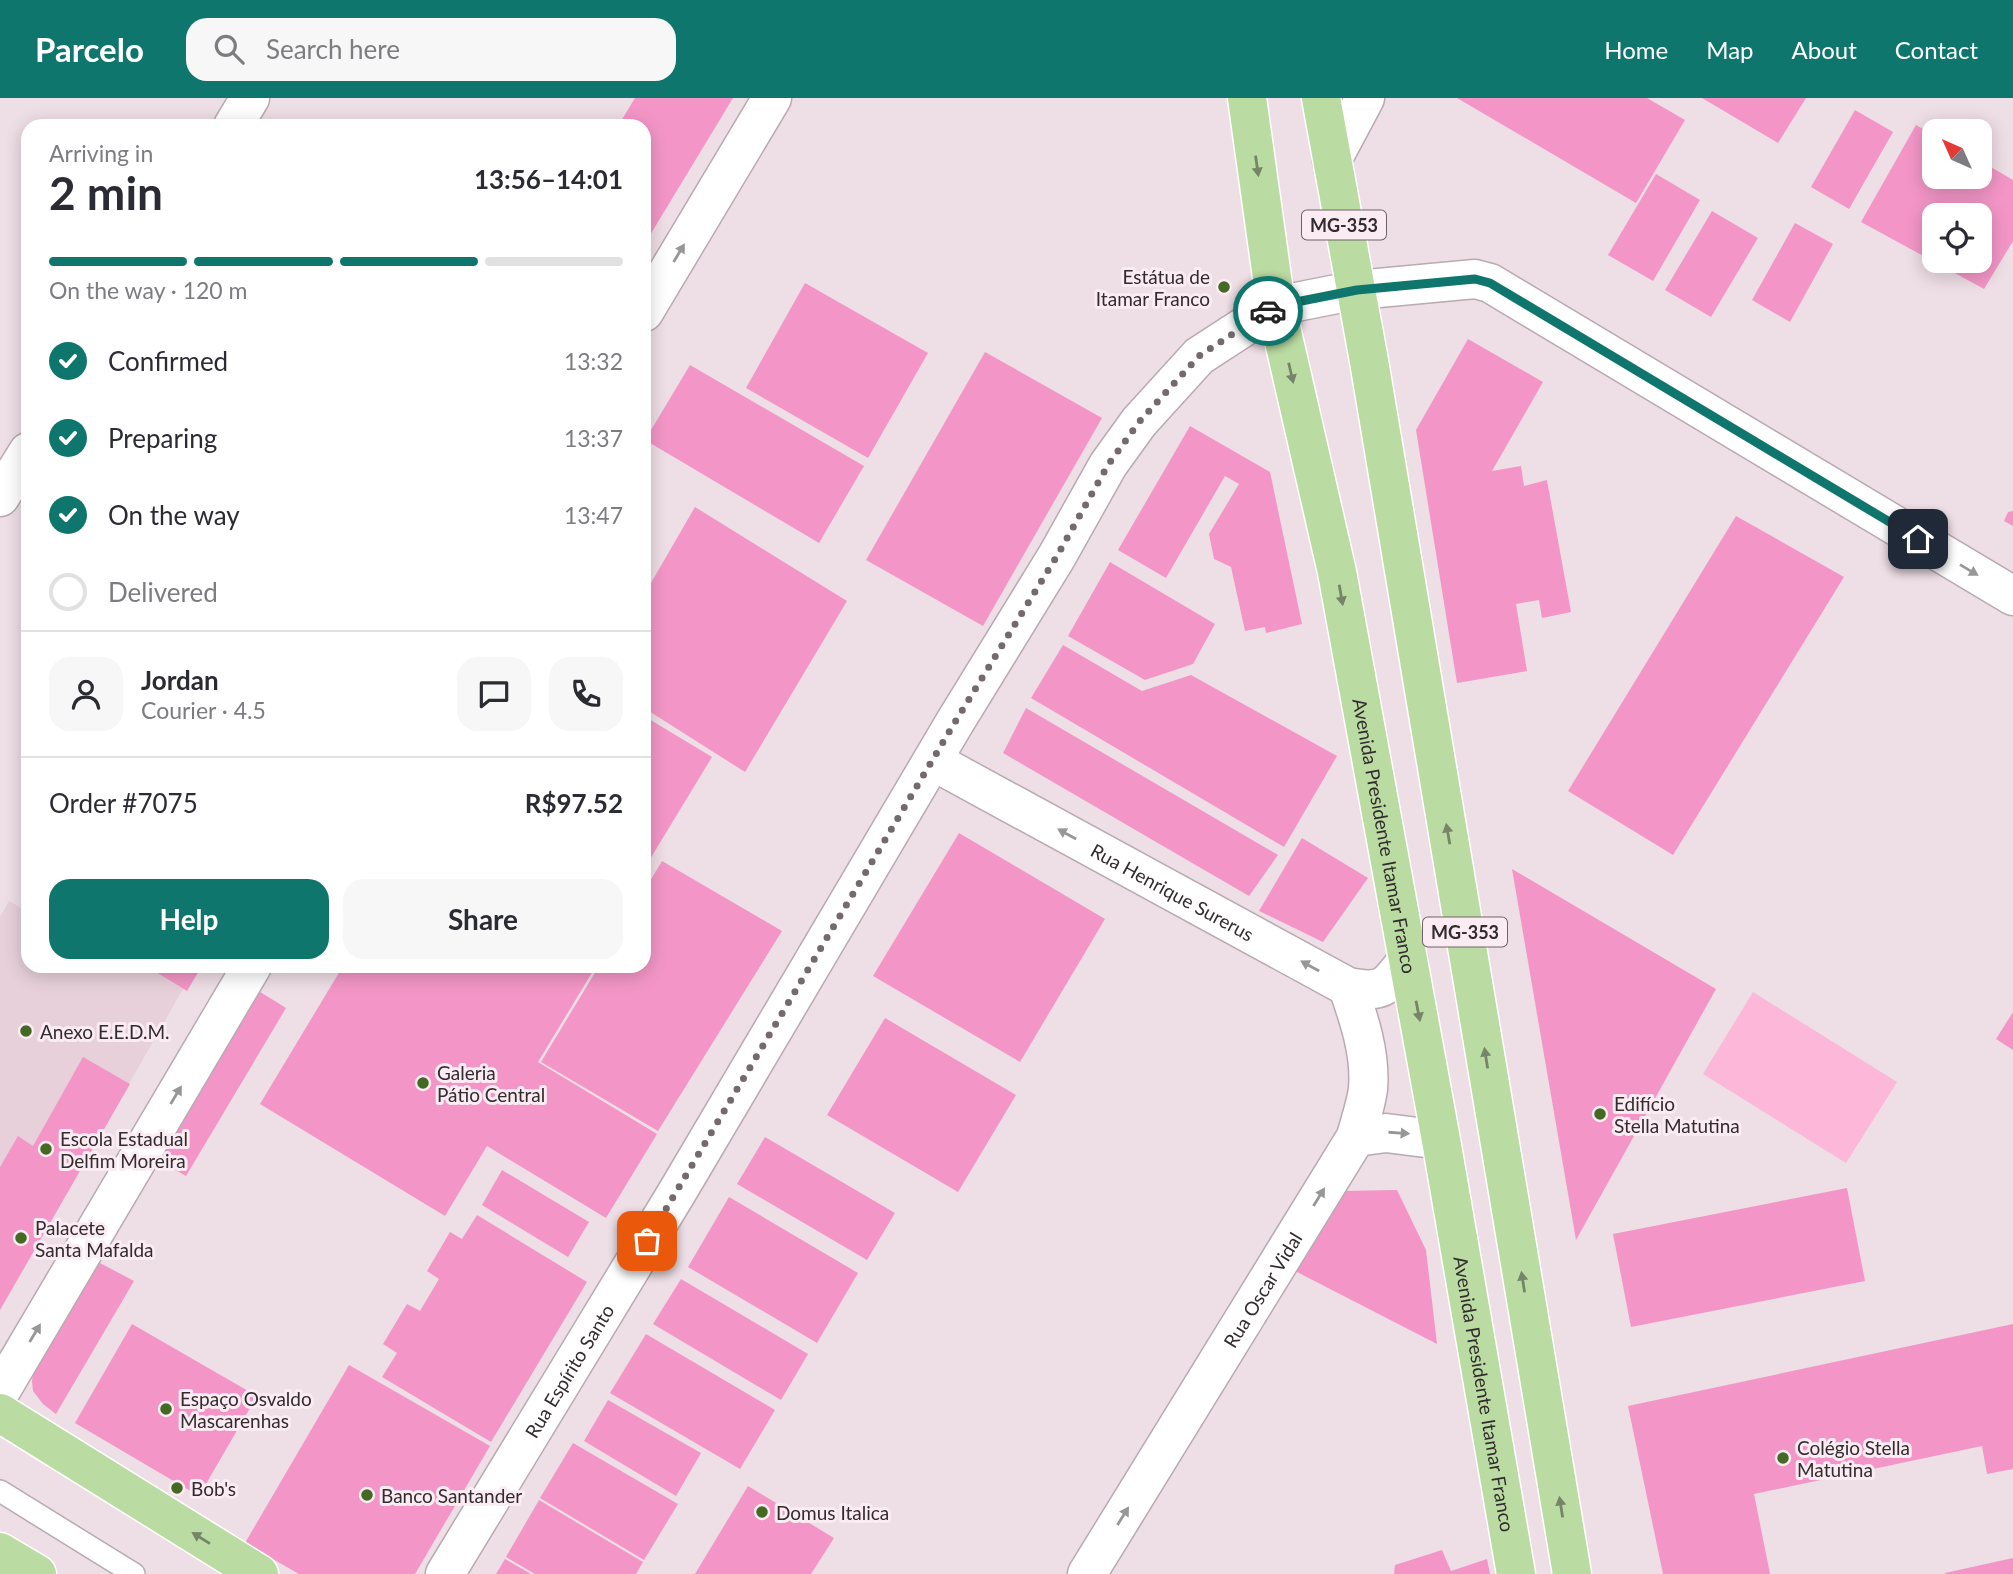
<!DOCTYPE html>
<html lang="en">
<head>
<meta charset="utf-8">
<style>
	body { margin:0; font-family:Lato,sans-serif; background:#f7f7f7; color:#2b2b33; height:100vh; display:flex; flex-direction:column; font-size:26px; white-space:nowrap }
	* { box-sizing:border-box; margin:0 }
	p { font-size:23px; color:#7c7c81 }
	.icon { flex:none; width:38px; height:38px; fill:none; stroke:currentColor; stroke-width:2; stroke-linecap:round; stroke-linejoin:round }
	.map { position:relative; flex:1; overflow:hidden }
	.side { position:absolute; left:21px; top:21px; width:630px; height:854px; display:flex; flex-direction:column; background:#fff; border-radius:21px; box-shadow:0 4px 18px #0003 }
	.side>* { flex:none }
	.needle { width:46px; rotate:315deg }
	.controls { position:absolute; left:1922px; top:21px; display:grid; gap:14px }
	.controls a { display:grid; place-items:center; width:70px; height:70px; border-radius:14px; background:#fff; box-shadow:0 4px 18px #0003; font-size:35px }
	.pin { position:absolute; display:grid; place-items:center; width:60px; height:60px; color:#fff; margin:-30px; border-radius:14px; box-shadow:0 4px 10px #0006 }
	.courier { position:absolute; display:grid; place-items:center; width:70px; height:70px; margin:-35px; border:5px solid #0f766e; border-radius:50%; background:#fff; color:#222; box-shadow:0 2px 9px #0007 }
	.headline em { font-style:normal; font-weight:700 }
	.headline div { display:flex; flex-direction:column-reverse }
	.headline { display:flex; align-items:center; justify-content:space-between; height:119px; padding:0 28px }
	h1 { font-size:46px; font-weight:700; line-height:52px }
	.bar { display:grid; grid-template-columns:repeat(4,1fr); gap:10px 7px; align-content:center; height:84px; padding:0 28px }
	.bar i { height:9px; border-radius:5px; background:#e1e1e2 }
	.bar .active { background:#0f766e }
	.bar p { grid-column:span 4 }
	.line { display:flex; align-items:center; gap:18px; padding:0 28px; border-top:2px solid #e1e1e2 }
	.line div { flex:1 }
	.round { display:grid; place-items:center; flex:none; width:74px; height:74px; border-radius:21px; background:#f7f7f7 }
	ol { padding:0 28px; list-style:none }
	li { display:flex; align-items:center; gap:21px; height:77px }
	li p { margin-inline-start:auto }
	li .icon { padding:7px; border-radius:50%; background:#0f766e; color:#fff; stroke-width:4 }
	li:last-child { color:#7c7c81 }
	li i { width:38px; height:38px; border:4px solid #e1e1e2; border-radius:50% }
	.primary-button { display:flex; gap:14px; margin-top:auto; padding:14px 28px }
	.primary-button a { flex:1; height:80px; border-radius:21px; background:#0f766e; color:#fff; font-size:28px; font-weight:700; line-height:80px; text-align:center }
	.primary-button a+a { background:#f7f7f7; color:#2b2b33 }
	header { display:flex; align-items:center; gap:42px; box-sizing:border-box; height:98px; padding:0 35px; background:#0f766e; color:#fff }
	header strong { font-size:33px }
	nav { display:flex; gap:38px; margin-inline-start:auto; font-size:24px }
	.search { width:490px; height:63px; background:#f7f7f7; display:flex; align-items:center; gap:18px; box-sizing:border-box; padding:0 24px; border-radius:21px; color:#7c7c81; font-size:26px }
	.map>svg:first-child { display:block }
</style>
</head>
<body>
<header>
<strong>Parcelo</strong>
<div class="search"><svg class="icon" aria-label="search" viewBox="0 0 24 24"><circle cx="10" cy="10" r="6"/><path d="M15 15l6 6"/></svg>Search here</div>
<nav><a>Home</a><a>Map</a><a>About</a><a>Contact</a></nav>
</header>
<div class="map">
<svg width="2013" height="1476" viewBox="0 0 2013 1476">
	<rect width="100%" height="100%" fill="#eedee5"/>
	<polygon fill="#e7d0da" points="9,803 28,814 28,868 146,868 183,891 0,1212 0,819"/>
	<polygon fill="#fcb7d9" points="1753,894 1897,984 1846,1065 1703,976"/>
	<g fill="#f396c7" fill-rule="evenodd">
		<polygon points="635,0 733,0 644,147 644,28 618,28"/>
		<polygon points="1457,0 1647,0 1685,22 1636,105"/>
		<polygon points="1702,0 1806,0 1778,45"/>
		<polygon points="1855,12 1893,34 1849,111 1811,89"/>
		<path d="M1916 27 1934 37V79H1979V62L2013 82V143L1984 191 1861 124ZM1934 117H1979V163H1934Z"/>
		<polygon points="1656,76 1700,102 1653,183 1608,157"/>
		<polygon points="1712,113 1758,140 1711,219 1665,192"/>
		<polygon points="1795,125 1833,146 1790,224 1752,202"/>
		<polygon points="805,185 928,255 868,360 746,290"/>
		<polygon points="1468,241 1543,284 1492,373 1521,368 1524,388 1547,382 1571,514 1542,520 1539,502 1516,506 1527,573 1457,585 1416,332"/>
		<polygon points="985,254 1102,320 983,528 866,462"/>
		<polygon points="690,267 864,368 819,445 645,342"/>
		<polygon points="1190,328 1270,374 1302,526 1266,535 1265,529 1245,533 1231,469 1214,461 1209,436 1239,386 1225,378 1166,480 1118,452"/>
		<polygon points="695,409 847,503 745,674 644,610 644,497"/>
		<polygon points="2013,413 2013,428 2004,423 2008,414"/>
		<polygon points="28,416 28,433 21,428"/>
		<polygon points="1736,418 1844,479 1673,757 1568,693"/>
		<polygon points="1110,464 1215,526 1193,566 1145,582 1068,538"/>
		<polygon points="1063,547 1142,593 1191,577 1337,658 1284,749 1031,600"/>
		<polygon points="1026,610 1278,757 1249,798 1003,655"/>
		<polygon points="644,618 712,659 644,771"/>
		<polygon points="959,735 1105,821 1020,964 873,878"/>
		<polygon points="1302,740 1368,780 1323,844 1259,813"/>
		<polygon points="662,763 782,833 658,1033 541,964 599,868 644,868 644,793"/>
		<polygon points="1512,771 1716,891 1576,1142"/>
		<polygon points="146,868 202,868 187,893"/>
		<polygon points="343,868 596,868 538,964 657,1036 606,1120 487,1048 445,1118 260,1006"/>
		<polygon points="257,892 286,910 186,1078 157,1061"/>
		<polygon points="2013,914 2013,952 1996,941"/>
		<polygon points="885,920 1016,997 958,1094 827,1017"/>
		<polygon points="83,959 130,986 0,1212 0,1069 18,1038 33,1048"/>
		<polygon points="765,1039 895,1115 867,1162 737,1086"/>
		<polygon points="502,1072 589,1124 568,1159 482,1107"/>
		<polygon points="1847,1090 1865,1183 1631,1229 1613,1136"/>
		<polygon points="1397,1092 1426,1152 1437,1246 1295,1173 1342,1093"/>
		<polygon points="729,1099 858,1175 817,1245 688,1169"/>
		<polygon points="477,1117 587,1184 491,1344 382,1279 397,1255 383,1246 407,1206 420,1213 439,1181 427,1173 450,1134 462,1141"/>
		<polygon points="98,1164 134,1183 56,1316 43,1306 33,1293 32,1283 34,1271"/>
		<polygon points="681,1181 808,1256 781,1302 653,1226"/>
		<polygon points="132,1226 257,1298 199,1398 75,1325"/>
		<polygon points="2013,1226 2013,1371 1987,1376 1982,1348 1754,1396 1770,1476 1663,1476 1628,1308"/>
		<polygon points="646,1236 775,1312 740,1371 610,1295"/>
		<polygon points="349,1267 490,1348 415,1476 299,1476 245,1445"/>
		<polygon points="608,1302 701,1355 676,1398 584,1343"/>
		<polygon points="573,1345 678,1406 644,1462 540,1400"/>
		<polygon points="748,1388 834,1440 811,1476 695,1476"/>
		<polygon points="539,1402 643,1464 636,1476 535,1476 506,1459"/>
		<polygon points="1442,1452 1451,1473 1487,1461 1490,1476 1394,1476 1395,1467"/>
		<polygon points="2013,1460 2013,1476 1945,1476 1945,1475"/>
		<polygon points="505,1461 531,1476 496,1476"/>
	</g>
	<g fill="none" stroke-linecap="round" stroke-linejoin="round">
		<defs>
			<polyline id="service" points="0,1393 134,1476"/>
			<g id="minor">
				<polyline points="644,214 772,0"/>
				<path id="s1" d="M933 663 1348 889C1385 896 1387 888 1408 861"/>
				<polyline points="1356,1039 1386,1035 1441,1042"/>
				<polyline points="0,1294 252,868"/>
				<path id="s2" d="M1087 1476 1356 1039C1360 1023 1366 1007 1368 991 1371 956 1359 921 1348 889"/>
			</g>
			<g id="tertiary">
				<polyline points="233,28 250,0"/>
				<polyline points="1332,62 1365,0"/>
				<polyline points="0,399 28,354"/>
				<path id="s3" d="M445 1476 676 1096 955 624 1057 458 1108 367 1139 324 1199 258 1276 208 1357 192 1475 181 1490 185 2013 498"/>
			</g>
			<g id="primary">
				<path id="s4" d="M1247 0 1276 208 1337 474 1441 1042 1516 1476"/>
				<polyline points="1321,0 1369,263 1572,1476"/>
				<polyline points="0,1315 259,1476"/>
				<polyline points="0,1454 37,1476"/>
			</g>
		</defs>
		<use href="#service" stroke="#b9aab1" stroke-width="24"/>
		<use href="#minor" stroke="#b9aab1" stroke-width="41"/>
		<use href="#tertiary" stroke="#b9aab1" stroke-width="41"/>
		<use href="#primary" stroke="#fff" stroke-width="41"/>
		<use href="#service" stroke="#fff" stroke-width="21"/>
		<use href="#minor" stroke="#fff" stroke-width="38"/>
		<use href="#tertiary" stroke="#fff" stroke-width="38"/>
		<use href="#primary" stroke="#badba1" stroke-width="38"/>
	</g>
	<defs><path id="oneway-solid" d="M-6-.8H1V-3.2L6.5 0L1 3.2V.8H-6Z" transform="scale(1.75)"/></defs>
	<g fill="#768468">
		<use href="#oneway-solid" transform="translate(1257 68) rotate(82)"/>
		<use href="#oneway-solid" transform="translate(1291 275) rotate(77)"/>
		<use href="#oneway-solid" transform="translate(1341 497) rotate(80)"/>
		<use href="#oneway-solid" transform="translate(1448 736) rotate(-100)"/>
		<use href="#oneway-solid" transform="translate(1418 913) rotate(79)"/>
		<use href="#oneway-solid" transform="translate(1486 960) rotate(-99)"/>
		<use href="#oneway-solid" transform="translate(1523 1184) rotate(-99)"/>
		<use href="#oneway-solid" transform="translate(1561 1409) rotate(-99)"/>
		<use href="#oneway-solid" transform="translate(201 1440) rotate(-148)"/>
	</g>
	<g fill="#989696">
		<use href="#oneway-solid" transform="translate(679 155) rotate(-59)"/>
		<use href="#oneway-solid" transform="translate(1969 472) rotate(31)"/>
		<use href="#oneway-solid" transform="translate(1067 736) rotate(-151)"/>
		<use href="#oneway-solid" transform="translate(1310 868) rotate(-151)"/>
		<use href="#oneway-solid" transform="translate(176 997) rotate(-59)"/>
		<use href="#oneway-solid" transform="translate(1399 1035) rotate(4)"/>
		<use href="#oneway-solid" transform="translate(1319 1099) rotate(-58)"/>
		<use href="#oneway-solid" transform="translate(35 1235) rotate(-59)"/>
		<use href="#oneway-solid" transform="translate(1123 1418) rotate(-58)"/>
	</g>
	<g fill="none" stroke-linecap="round" stroke-linejoin="round">
		<polyline stroke="#746a6e" stroke-width="7" stroke-dasharray="0 12.6" points="647,1143 955,624 1057,458 1108,367 1139,324 1199,258 1268,213"/>
		<polyline stroke="#0f766e" stroke-width="9" points="1268,213 1276,208 1357,192 1475,181 1490,185 1918,441"/>
	</g>
	<g fill="#436923" stroke="#fbebf2" stroke-width="2.5">
		<circle cx="1224" cy="189" r="7"/>
		<circle cx="26" cy="933" r="7"/>
		<circle cx="423" cy="985" r="7"/>
		<circle cx="1600" cy="1016" r="7"/>
		<circle cx="46" cy="1051" r="7"/>
		<circle cx="21" cy="1140" r="7"/>
		<circle cx="166" cy="1311" r="7"/>
		<circle cx="1783" cy="1360" r="7"/>
		<circle cx="177" cy="1390" r="7"/>
		<circle cx="367" cy="1397" r="7"/>
		<circle cx="762" cy="1414" r="7"/>
	</g>
	<g text-anchor="middle" dominant-baseline="central" stroke-width="6" stroke-linejoin="round" paint-order="stroke">
		<g fill="#fbebf2" stroke="#6e6569" stroke-width="2">
			<rect x="1302" y="112.5" width="84" height="29" rx="5"/>
			<rect x="1423" y="819.5" width="84" height="29" rx="5"/>
		</g>
		<g font-size="18" font-weight="bold" fill="#322c2e">
			<text x="1344" y="127">MG-353</text>
			<text x="1465" y="834">MG-353</text>
		</g>
		<g font-size="19" fill="#322c2e" stroke="#fbebf2" text-anchor="start">
			<text x="1210" y="178" text-anchor="end">Estátua de<tspan x="1210" dy="22">Itamar Franco</tspan></text>
			<text x="40" y="933">Anexo E.E.D.M.</text>
			<text x="437" y="974">Galeria<tspan x="437" dy="22">Pátio Central</tspan></text>
			<text x="1614" y="1005">Edifício<tspan x="1614" dy="22">Stella Matutina</tspan></text>
			<text x="60" y="1040">Escola Estadual<tspan x="60" dy="22">Delfim Moreira</tspan></text>
			<text x="35" y="1129">Palacete<tspan x="35" dy="22">Santa Mafalda</tspan></text>
			<text x="180" y="1300">Espaço Osvaldo<tspan x="180" dy="22">Mascarenhas</tspan></text>
			<text x="1797" y="1349">Colégio Stella<tspan x="1797" dy="22">Matutina</tspan></text>
			<text x="191" y="1390">Bob's</text>
			<text x="381" y="1397">Banco Santander</text>
			<text x="776" y="1414">Domus Italica</text>
		</g>
		<g font-size="19" fill="#322c2e" stroke="#fbebf2">
			<text stroke="none"><textPath href="#s4" startOffset="751">Avenida Presidente Itamar Franco</textPath></text>
			<text stroke="none"><textPath href="#s1" startOffset="273">Rua Henrique Surerus</textPath></text>
			<text stroke="none"><textPath href="#s2" startOffset="334">Rua Oscar Vidal</textPath></text>
			<text stroke="none"><textPath href="#s3" startOffset="238">Rua Espírito Santo</textPath></text>
			<text stroke="none"><textPath href="#s4" startOffset="1318">Avenida Presidente Itamar Franco</textPath></text>
		</g>
	</g>
</svg>
<div class="controls">
<a><svg class="needle" viewBox="-14 -14 28 28"><path d="M0-13l5 13h-10z" fill="#e53935"/><path d="M0 13l5-13h-10z" fill="#7c7c81"/></svg></a>
<a><svg class="icon" aria-label="locate" viewBox="0 0 24 24"><circle cx="12" cy="12" r="6"/><path d="M12 2v4M12 18v4M2 12h4M18 12h4"/></svg></a>
</div>
<div class="pin" style="left:647px;top:1143px;background:#ea580c"><svg class="icon" aria-label="bag" viewBox="0 0 24 24"><path d="M5 8h14l-1 12H6zM9 8a3 3 0 0 1 6 0"/></svg></div>
<div class="pin" style="left:1918px;top:441px;background:#1f2937"><svg class="icon" aria-label="home" viewBox="0 0 24 24"><path d="M3 11l9-7 9 7M6 9v11h12V9"/></svg></div>
<div class="courier" style="left:1268px;top:213px"><svg class="icon" aria-label="car" viewBox="0 0 24 24"><path d="M5 17H2v-5l4-1 3-4h7l3 4 3 1v5h-3M9 17h6M6 11h13"/><circle cx="7" cy="17" r="2"/><circle cx="17" cy="17" r="2"/></svg></div>
<section class="side">
<div class="headline"><div><h1>2 min</h1><p>Arriving in</p></div><em>13:56–14:01</em></div>
<div class="bar"><i class="active"></i><i class="active"></i><i class="active"></i><i></i><p>On the way · 120 m</p></div>
<ol>
<li><svg class="icon" aria-label="check" viewBox="0 0 24 24"><path d="M5 12l5 5 9-10"/></svg>Confirmed<p>13:32</p></li>
<li><svg class="icon" aria-label="check" viewBox="0 0 24 24"><path d="M5 12l5 5 9-10"/></svg>Preparing<p>13:37</p></li>
<li><svg class="icon" aria-label="check" viewBox="0 0 24 24"><path d="M5 12l5 5 9-10"/></svg>On the way<p>13:47</p></li>
<li><i></i>Delivered</li>
</ol>
<div class="line" style="height:126px"><a class="round"><svg class="icon" aria-label="person" viewBox="0 0 24 24"><circle cx="12" cy="8" r="4"/><path d="M4 21q1-7 8-7t8 7"/></svg></a><div><b>Jordan</b><p>Courier · 4.5</p></div><a class="round"><svg class="icon" aria-label="chat" viewBox="0 0 24 24"><path d="M4 5h16v11H9l-5 4z"/></svg></a><a class="round"><svg class="icon" aria-label="phone" viewBox="0 0 24 24"><path d="M5 4h4l2 5-3 2q2 4 5 5l2-3 5 2v4C11 20 4 13 5 4z"/></svg></a></div>
<div class="line" style="height:91px"><div>Order #7075</div><b>R$97.52</b></div>
<div class="primary-button"><a>Help</a><a>Share</a></div>
</section>
</div>
</body>
</html>
